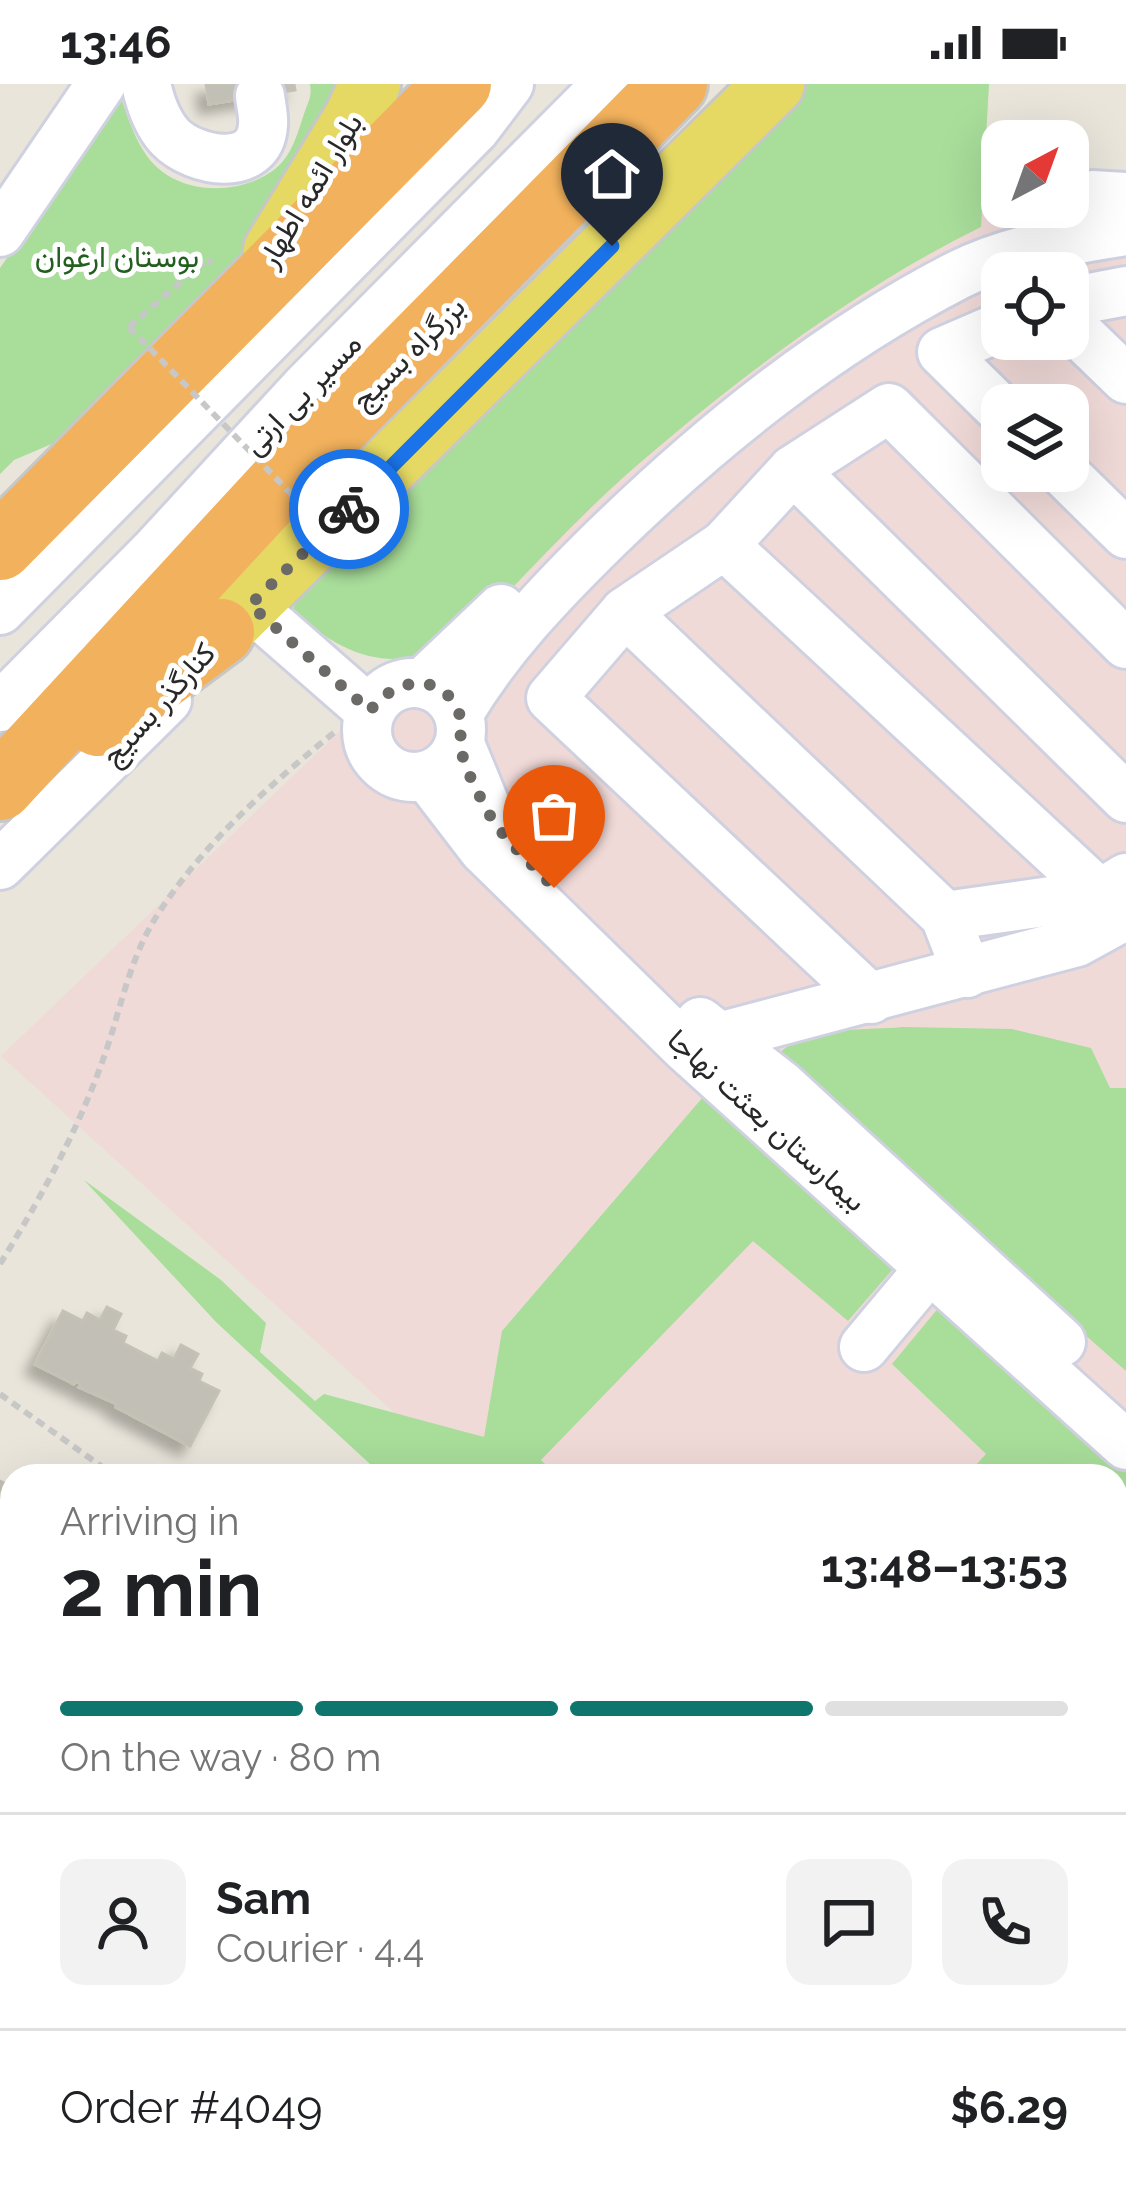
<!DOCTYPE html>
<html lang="en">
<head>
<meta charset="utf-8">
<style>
	body { margin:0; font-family:Raleway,Vazirmatn,sans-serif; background:#f2f2f2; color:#202124; height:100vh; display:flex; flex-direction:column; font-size:45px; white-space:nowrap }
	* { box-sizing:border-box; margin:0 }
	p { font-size:39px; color:#757577 }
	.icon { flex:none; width:66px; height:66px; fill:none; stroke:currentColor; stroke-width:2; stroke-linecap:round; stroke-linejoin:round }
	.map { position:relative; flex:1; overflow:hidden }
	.sheet { position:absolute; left:0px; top:1380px; width:1128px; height:744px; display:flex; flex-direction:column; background:#fff; border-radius:36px 36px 0 0; box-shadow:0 12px 48px #0002 }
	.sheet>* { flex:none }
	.needle { width:78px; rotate:41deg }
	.controls { position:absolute; left:981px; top:36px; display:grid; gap:24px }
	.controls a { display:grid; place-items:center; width:108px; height:108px; border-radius:24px; background:#fff; box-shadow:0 12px 48px #0002; font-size:60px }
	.pin { position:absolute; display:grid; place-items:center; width:102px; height:102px; color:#fff; margin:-123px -51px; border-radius:50% 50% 50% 0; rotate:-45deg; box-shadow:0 0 12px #0007 }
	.pin .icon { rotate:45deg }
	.courier { position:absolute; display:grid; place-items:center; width:120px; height:120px; margin:-60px; border:9px solid #1a73e8; border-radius:50%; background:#fff; color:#222; box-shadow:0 3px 15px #0007 }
	.head em { font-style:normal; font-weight:700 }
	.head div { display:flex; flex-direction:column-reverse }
	.head { display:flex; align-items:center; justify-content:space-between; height:204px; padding:0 60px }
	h1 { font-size:78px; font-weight:700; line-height:90px }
	.bar { display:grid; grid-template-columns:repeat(4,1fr); gap:18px 12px; align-content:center; height:144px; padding:0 60px }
	.bar i { height:15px; border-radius:9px; background:#e0e0e0 }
	.bar .active { background:#0f766e }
	.bar p { grid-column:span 4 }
	.line { display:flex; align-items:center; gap:30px; padding:0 60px; border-top:3px solid #e0e0e0 }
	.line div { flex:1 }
	.round { display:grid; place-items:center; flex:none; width:126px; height:126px; border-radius:24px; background:#f2f2f2 }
	.status { display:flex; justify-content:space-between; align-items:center; height:84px; padding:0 60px; background:#fff; direction:ltr }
	.status svg { height:33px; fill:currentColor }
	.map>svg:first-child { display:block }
</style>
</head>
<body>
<div class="status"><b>13:46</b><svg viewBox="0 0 49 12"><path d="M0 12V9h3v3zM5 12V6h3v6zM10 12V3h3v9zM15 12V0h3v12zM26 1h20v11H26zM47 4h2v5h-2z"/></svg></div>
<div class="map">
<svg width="1126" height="2124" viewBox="0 0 1126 2124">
	<defs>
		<filter id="shadow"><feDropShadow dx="-10" dy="10" stdDeviation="6" flood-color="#0004"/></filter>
	</defs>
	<rect width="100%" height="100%" fill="#e9e5db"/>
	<path fill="#f0dad8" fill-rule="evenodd" d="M1126 107V1991L1116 1982V1392H464L1 972 417 573 606 380 1002 116V123H1068ZM1002 189H1068V255H1002ZM1002 321H1068V387H1002Z"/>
	<g fill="#a8dd9a">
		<path d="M310 0H353L282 122 218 197 61 356 14 376 0 390V184L120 11C130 40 140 74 167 91 199 111 245 108 275 85 293 71 298 47 305 27 309 16 312 12 310 0Z"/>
		<path d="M803 0H989L981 143C853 206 734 297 626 391 569 442 517 500 463 555 396 592 346 575 292 526L307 500Z"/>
		<path d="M903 943 1012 945 1091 964 1110 1004H1126V1287L773 976C801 940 863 947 903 943Z"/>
		<polygon points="703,1013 899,1178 848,1237 753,1157 541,1376 557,1392 383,1392 217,1239 84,1096 221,1196 266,1239 260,1268 315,1317 324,1310 484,1353 502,1247"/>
		<polygon points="940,1222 1126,1388 1126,2051 1116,2041 1116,1392 966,1392 986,1370 892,1280"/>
	</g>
	<g fill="#c2bfb6" stroke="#c4c1b5" stroke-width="3" filter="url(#shadow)">
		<polygon points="206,0 294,0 295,6 209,20"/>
		<polygon points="107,1223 121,1230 113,1246 126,1252 123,1259 158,1277 162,1269 174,1275 181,1261 198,1270 190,1284 202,1290 199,1297 219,1307 190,1362 116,1323 117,1320 79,1303 81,1300 76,1297 74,1300 35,1280 63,1227 83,1237 87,1229 100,1236"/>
		<polygon points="0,1397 12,1403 12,1471 0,1465"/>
		<polygon points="358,2112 486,2112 497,2118 494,2124 377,2124"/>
		<polygon points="715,2112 781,2112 789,2116 788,2124 708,2124"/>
	</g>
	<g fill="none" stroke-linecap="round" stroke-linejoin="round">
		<defs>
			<g id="minor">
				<path d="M146 0C150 18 157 39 170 53 194 78 260 90 263 41 264 32 261 21 260 12"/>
				<polyline points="1068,120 1092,111 1126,113"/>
				<polyline points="0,148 101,0"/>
				<polyline points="1068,218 1126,207"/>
				<polyline points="1068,239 1126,295"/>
				<polyline points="1002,242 942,268 1002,327"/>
				<polyline points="1062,387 1126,450"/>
				<polyline points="724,461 793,386"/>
				<polyline points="250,522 370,627"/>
				<polyline points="0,526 475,45 509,0"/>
				<polyline points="625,528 945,832 967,889"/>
				<polyline points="1126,560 889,324 793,386 1126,714"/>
				<circle cx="414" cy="646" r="47"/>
				<polyline points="423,599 501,525"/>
				<polyline points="0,623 154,468 305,304 607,0"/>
				<path d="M459 629C499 562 551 508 606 454 712 351 826 259 958 191 1009 165 1070 156 1126 147"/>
				<polyline points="460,660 490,733 504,748"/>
				<polyline points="427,692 483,765 687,965 1126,1361"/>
				<polyline points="0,781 167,616"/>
				<polyline points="945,832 1100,810"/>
				<polyline points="871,915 551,614 625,528 724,461 1100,810 1126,794"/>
				<polyline points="700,938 781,1001 1061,1258"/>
				<polyline points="719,953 1077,858 1126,831"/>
				<polyline points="864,1263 930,1184"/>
				<polyline points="0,1571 12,1581"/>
				<polyline points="0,1703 12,1690"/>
				<polyline points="570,2112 583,2124"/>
			</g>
			<g id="major">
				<polyline points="274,166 355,33 370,0"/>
				<polyline points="221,548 774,0"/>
			</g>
			<g id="highway">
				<polyline points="0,463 458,0"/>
				<polyline points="98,639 221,548"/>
				<polyline points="0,703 287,392 674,0"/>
			</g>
		</defs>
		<use href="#minor" stroke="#d0d1e0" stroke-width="54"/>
		<use href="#major" stroke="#c7c7c7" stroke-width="66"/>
		<use href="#highway" stroke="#c7c7c7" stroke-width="72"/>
		<g stroke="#c7c7c7" stroke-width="6" stroke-dasharray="9 6" stroke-linecap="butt">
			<polyline points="129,243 207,175 212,179"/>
			<path d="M0 1180C42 1112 80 1043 106 967 121 923 129 879 153 838 199 763 268 702 336 647"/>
			<polyline points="0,1310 115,1392"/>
		</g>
		<use href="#minor" stroke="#fff" stroke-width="48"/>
		<use href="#major" stroke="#e5d964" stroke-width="60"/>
		<use href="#highway" stroke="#f2b25d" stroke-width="66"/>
		<polyline stroke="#c7c7c7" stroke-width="6" stroke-dasharray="9 6" stroke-linecap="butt" points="129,243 342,462"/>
	</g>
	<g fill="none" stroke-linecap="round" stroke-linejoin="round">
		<path stroke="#6c6a67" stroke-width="12" stroke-dasharray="0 21.6" d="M349 425 250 521 370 627C392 595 442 585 459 629 463 641 459 654 461 666 466 687 477 707 487 726 502 755 533 780 554 804"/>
		<polyline stroke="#1a73e8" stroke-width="15" points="349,425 612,162"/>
	</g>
	<g text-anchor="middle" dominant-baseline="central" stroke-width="10" stroke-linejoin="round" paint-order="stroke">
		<g font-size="30" fill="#282828" stroke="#fff">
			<text transform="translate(310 106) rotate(-59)">بلوار ائمه اطهار</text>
			<text transform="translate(408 269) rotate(-45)">بزرگراه بسیج</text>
			<text transform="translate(302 310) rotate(-46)">مسیر بی ارتی</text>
			<text transform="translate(158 620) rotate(-48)">کنارگذر بسیج</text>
			<text transform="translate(767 1036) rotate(42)">بیمارستان بعثت نهاجا</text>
		</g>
		<g font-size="30" fill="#235f1e" stroke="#fff">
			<text x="117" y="172">بوستان ارغوان</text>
		</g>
	</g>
</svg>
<div class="controls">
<a><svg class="needle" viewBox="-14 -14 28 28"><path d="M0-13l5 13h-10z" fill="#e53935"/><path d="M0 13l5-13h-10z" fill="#757577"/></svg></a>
<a><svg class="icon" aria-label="locate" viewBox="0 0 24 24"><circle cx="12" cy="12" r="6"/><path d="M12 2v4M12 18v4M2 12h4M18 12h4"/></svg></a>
<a><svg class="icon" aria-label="layers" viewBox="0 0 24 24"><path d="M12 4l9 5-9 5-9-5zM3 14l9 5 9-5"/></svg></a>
</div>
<div class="pin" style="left:554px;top:804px;background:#ea580c"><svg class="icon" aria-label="bag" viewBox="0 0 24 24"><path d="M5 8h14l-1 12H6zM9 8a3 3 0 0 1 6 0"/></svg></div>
<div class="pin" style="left:612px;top:162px;background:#1f2937"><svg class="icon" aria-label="home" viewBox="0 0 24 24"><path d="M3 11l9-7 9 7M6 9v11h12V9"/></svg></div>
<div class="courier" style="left:349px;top:425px"><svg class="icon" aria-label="bike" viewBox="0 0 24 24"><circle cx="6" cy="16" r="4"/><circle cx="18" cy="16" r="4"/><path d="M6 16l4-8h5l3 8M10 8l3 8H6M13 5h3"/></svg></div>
<section class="sheet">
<div class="head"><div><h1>2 min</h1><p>Arriving in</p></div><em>13:48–13:53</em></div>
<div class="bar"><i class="active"></i><i class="active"></i><i class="active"></i><i></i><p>On the way · 80 m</p></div>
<div class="line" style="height:216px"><a class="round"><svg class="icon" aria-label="person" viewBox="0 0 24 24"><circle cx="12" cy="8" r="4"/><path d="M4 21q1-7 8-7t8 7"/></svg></a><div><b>Sam</b><p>Courier · 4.4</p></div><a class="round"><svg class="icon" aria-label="chat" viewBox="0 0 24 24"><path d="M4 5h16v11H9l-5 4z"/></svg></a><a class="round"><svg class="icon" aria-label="phone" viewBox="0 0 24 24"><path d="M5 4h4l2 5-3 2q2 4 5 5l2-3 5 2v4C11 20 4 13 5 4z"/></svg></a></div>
<div class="line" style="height:156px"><div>Order #4049</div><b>$6.29</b></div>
</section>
</div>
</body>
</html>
